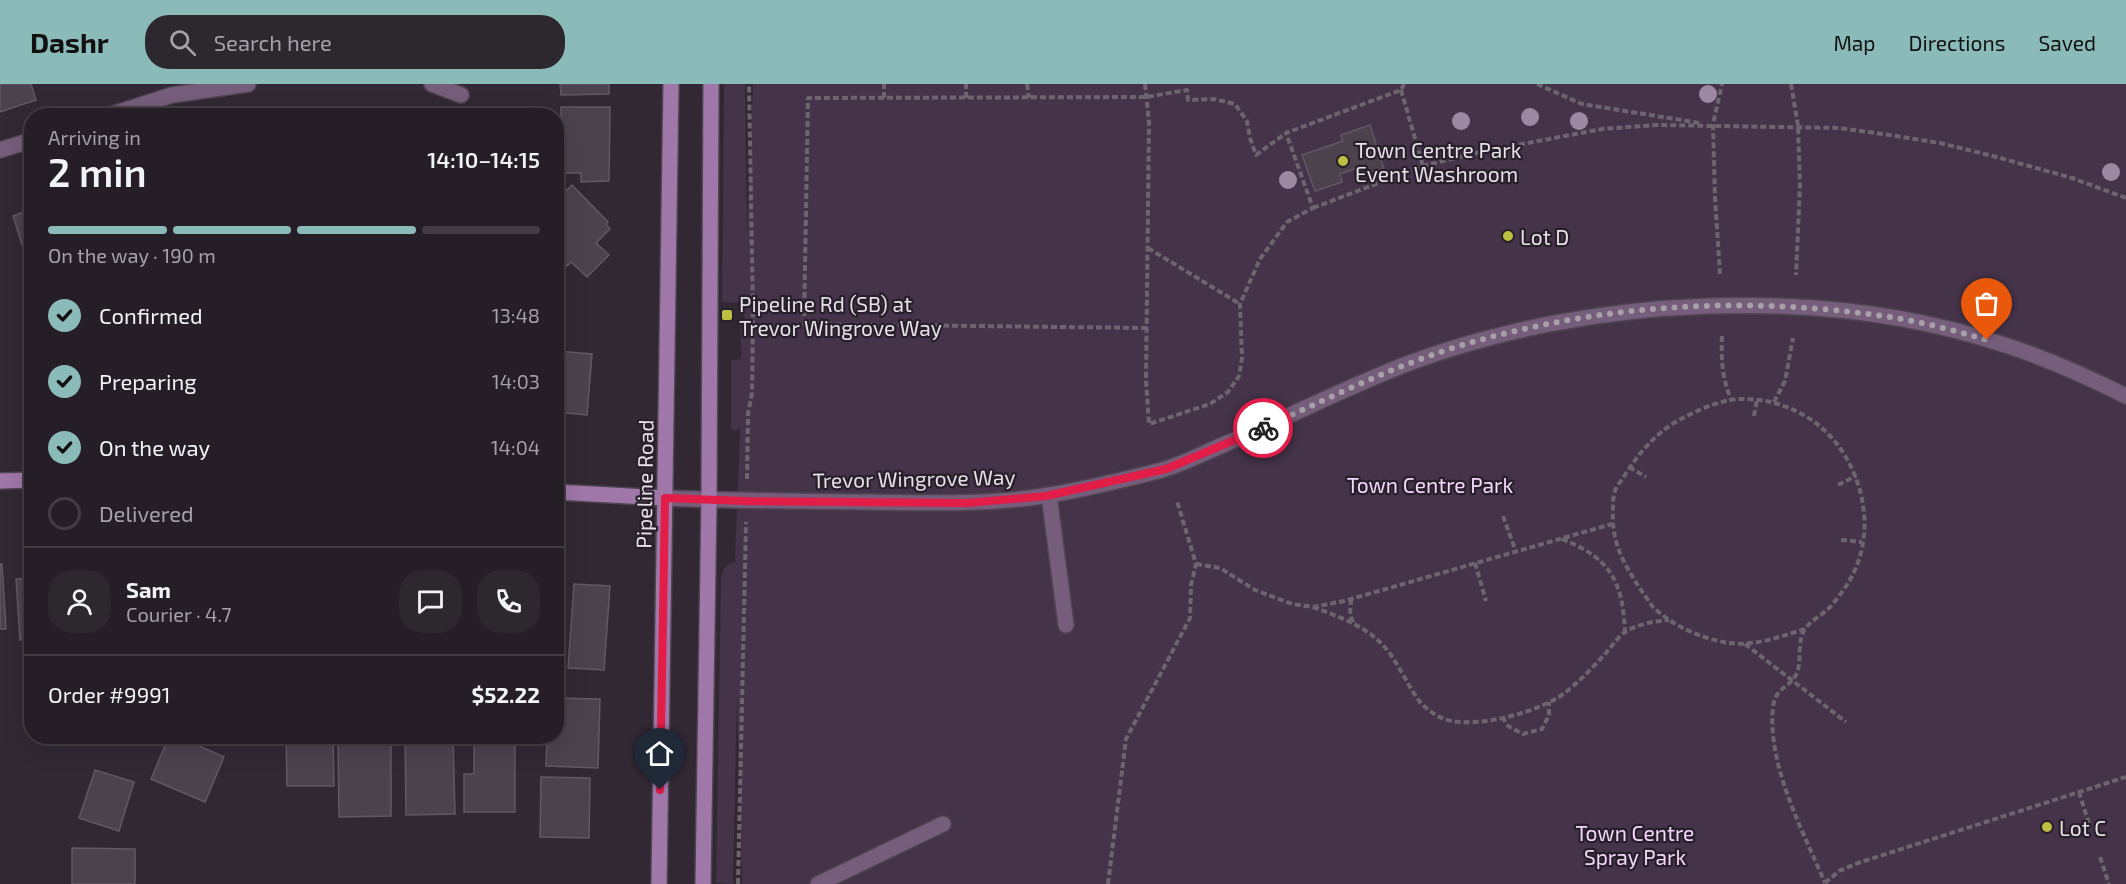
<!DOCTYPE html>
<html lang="en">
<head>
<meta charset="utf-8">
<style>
	body { margin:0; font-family:"Exo 2",sans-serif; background:#2d272e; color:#f1f3f6; height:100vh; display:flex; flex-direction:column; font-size:22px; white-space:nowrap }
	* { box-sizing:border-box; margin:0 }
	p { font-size:20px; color:#a3a2a7 }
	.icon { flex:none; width:33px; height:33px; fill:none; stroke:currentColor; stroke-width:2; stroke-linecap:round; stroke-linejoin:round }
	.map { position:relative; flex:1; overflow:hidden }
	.drawer { position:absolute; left:24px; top:24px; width:540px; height:636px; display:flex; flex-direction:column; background:#251e26; border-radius:24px; box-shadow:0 6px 24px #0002,0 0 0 2px #423c43 }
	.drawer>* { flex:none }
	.pin { position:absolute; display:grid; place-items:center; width:51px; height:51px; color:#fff; margin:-62px -26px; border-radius:50% 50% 50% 0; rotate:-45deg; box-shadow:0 0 6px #0007 }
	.pin .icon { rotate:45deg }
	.courier { position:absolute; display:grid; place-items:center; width:60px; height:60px; margin:-30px; border:4px solid #e11d48; border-radius:50%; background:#fff; color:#222; box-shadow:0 2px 8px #0007 }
	.head em { font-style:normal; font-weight:600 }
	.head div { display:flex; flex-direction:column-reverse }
	.head { display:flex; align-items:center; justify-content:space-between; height:102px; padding:0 24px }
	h1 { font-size:39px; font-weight:600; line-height:45px }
	.bar { display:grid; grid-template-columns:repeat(4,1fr); gap:9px 6px; align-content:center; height:72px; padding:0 24px }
	.bar i { height:8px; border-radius:4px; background:#423c43 }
	.bar .selected { background:#8bbbb9 }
	.bar p { grid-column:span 4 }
	.line { display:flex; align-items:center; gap:15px; padding:0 24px; border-top:2px solid #423c43 }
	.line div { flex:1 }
	.round { display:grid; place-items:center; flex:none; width:63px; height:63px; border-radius:24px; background:#2d272e }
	ol { padding:0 24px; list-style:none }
	li { display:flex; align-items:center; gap:18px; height:66px }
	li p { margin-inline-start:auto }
	li .icon { padding:6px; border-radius:50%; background:#8bbbb9; color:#111; stroke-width:4 }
	li:last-child { color:#a3a2a7 }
	li i { width:33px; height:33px; border:3px solid #423c43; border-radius:50% }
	header { display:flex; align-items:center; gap:36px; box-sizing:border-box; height:84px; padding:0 30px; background:#8bbbb9; color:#111 }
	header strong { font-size:28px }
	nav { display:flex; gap:33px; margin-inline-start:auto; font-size:21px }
	.search { width:420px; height:54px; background:#2d272e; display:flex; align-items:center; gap:15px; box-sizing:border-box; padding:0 21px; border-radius:24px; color:#a3a2a7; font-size:22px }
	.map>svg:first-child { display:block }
</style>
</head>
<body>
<header>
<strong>Dashr</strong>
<div class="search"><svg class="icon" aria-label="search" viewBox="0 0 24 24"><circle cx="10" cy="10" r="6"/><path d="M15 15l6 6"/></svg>Search here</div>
<nav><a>Map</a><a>Directions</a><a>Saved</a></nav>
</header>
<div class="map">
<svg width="2126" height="800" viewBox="0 0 2126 800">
	<rect width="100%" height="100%" fill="#312833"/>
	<path fill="#453349" d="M724 0H745L747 150 753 0H2126V800H742L737 609 733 800 716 799 721 492C724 483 726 480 735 478L740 344 735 347 731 345V276L741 275V237H744L745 219 722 218Z"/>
	<g fill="#4b424d" stroke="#625864" stroke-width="1.5">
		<polygon points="0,0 31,0 36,16 0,28"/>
		<polygon points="560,0 609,0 609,10 561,11"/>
		<polygon points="561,23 610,23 609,97 581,98 581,89 557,89 557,43 561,43"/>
		<polygon points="1370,41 1384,85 1367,90 1364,82 1340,90 1342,98 1315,107 1302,71 1343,57 1341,51"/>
		<polygon points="572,101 608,138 606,140 610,145 596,159 609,171 587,193 571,178 567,182 556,172 556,104 563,110"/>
		<polygon points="32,125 32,169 25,170 13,132"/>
		<polygon points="556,267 592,270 587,331 556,328"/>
		<polygon points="0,480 2,480 6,545 0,545"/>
		<polygon points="556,490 561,491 556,545"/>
		<polygon points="32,494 32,555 20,556 16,495"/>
		<polygon points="574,500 610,502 604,586 568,584"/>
		<polygon points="556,614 600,615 598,684 546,682 547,652 556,652"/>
		<polygon points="169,652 177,652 224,673 205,718 151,695"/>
		<polygon points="286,652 333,652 334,702 287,702"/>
		<polygon points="405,652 453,652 455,730 406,731"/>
		<polygon points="338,657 391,657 391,732 339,733"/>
		<polygon points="515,659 515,728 464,728 464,690 474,690 474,660"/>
		<polygon points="95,686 134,698 119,747 79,734"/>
		<polygon points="541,693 590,694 589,754 540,753"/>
		<polygon points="72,764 135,765 135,800 72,800"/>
	</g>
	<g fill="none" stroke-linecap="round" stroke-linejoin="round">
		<defs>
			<g id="lane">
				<polyline points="1049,411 1066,541"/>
				<polyline points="818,800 943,740"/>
			</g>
			<g id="street">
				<polyline points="432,0 461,11"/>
				<polyline points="107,32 172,11 248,0"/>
				<polyline points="0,66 32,56"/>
				<path d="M665 414C733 417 801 417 869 418 927 419 986 421 1043 412 1083 406 1123 396 1162 386 1183 380 1204 369 1225 360 1287 334 1348 302 1412 278 1592 212 1825 200 2008 262 2048 275 2088 293 2126 312"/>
			</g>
			<g id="secondary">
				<polyline points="0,397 32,396"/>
				<polyline points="556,408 665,414"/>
				<polyline points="659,800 671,0"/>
				<polyline points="703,800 709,416 711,0"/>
			</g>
		</defs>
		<use href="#lane" stroke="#4e4550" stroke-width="18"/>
		<use href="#street" stroke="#4e4550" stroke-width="18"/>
		<use href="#secondary" stroke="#4e4550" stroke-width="18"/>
		<g stroke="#6d656e" stroke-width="4" stroke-dasharray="6 3" stroke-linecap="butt">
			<polyline points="1027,0 1029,14"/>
			<polyline points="1145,0 1149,38 1146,296 1149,340 1210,320 1228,308 1239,292 1242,274 1240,220 1260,175 1287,138 1313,124 1286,49 1401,6 1404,0"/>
			<polyline points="1537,0 1582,20 1700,39"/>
			<polyline points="1791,0 1798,42 1800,101 1796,191"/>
			<polyline points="1401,6 1423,82"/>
			<polyline points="884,14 884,0"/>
			<polyline points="966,14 966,0"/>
			<polyline points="1313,124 1423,82 1480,68 1602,45 1657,41 1840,44 1883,50 1940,59 1993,72 2072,94 2126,114"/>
			<polyline points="1148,164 1240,220"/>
			<polyline points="1720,190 1715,114 1713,40 1722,0"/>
			<polyline points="1147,244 804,240 808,14 1146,13 1187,6 1188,16 1214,15 1235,20 1247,37 1250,54 1256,71 1286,49"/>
			<path d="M1722 252C1721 275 1722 296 1732 317"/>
			<polyline points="1774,318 1785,297 1793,254"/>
			<polyline points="1754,332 1757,316"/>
			<polyline points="1629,383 1646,393"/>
			<polyline points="747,395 748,330 752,309 753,230 749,0"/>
			<polyline points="1838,401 1856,392"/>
			<polyline points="1503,432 1516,468"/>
			<path d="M1562 455C1610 474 1623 497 1625 548"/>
			<polyline points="1841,456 1862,458"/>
			<polyline points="1475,479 1486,517"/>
			<polyline points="1196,480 1220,484 1255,506 1292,520 1313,523 1344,517 1612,440"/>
			<polyline points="1351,515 1350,531 1354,540"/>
			<path d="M1313 523C1340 533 1369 543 1388 567 1400 583 1408 602 1420 618 1429 627 1439 635 1452 637 1483 643 1542 627 1566 608 1581 596 1594 582 1606 569 1612 562 1618 553 1625 548 1637 540 1656 537 1669 536"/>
			<path d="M1805 545C1779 553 1751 564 1723 558 1698 553 1672 541 1653 523 1649 518 1645 511 1641 506 1622 477 1611 458 1613 423 1613 418 1613 412 1615 407 1616 403 1620 398 1623 394 1638 370 1656 348 1681 335 1700 325 1724 314 1746 315 1782 316 1815 332 1837 360 1867 399 1875 456 1848 499 1843 507 1836 517 1829 524 1822 531 1811 536 1805 545 1796 558 1803 577 1796 591 1788 605 1775 603 1773 624 1767 681 1803 747 1825 799"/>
			<polyline points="1745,560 1846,638"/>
			<polyline points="1502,633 1508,642 1523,650 1542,645 1549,631 1549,618"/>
			<polyline points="2079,708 2090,743"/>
			<polyline points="2100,773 2109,800"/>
			<polyline points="1825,799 1839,787 1858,779 2126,693"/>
			<polyline points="738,800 746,438"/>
			<polyline points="1108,800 1126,655 1190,534 1191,501 1196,480 1177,417"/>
		</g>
		<use href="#lane" stroke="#765d7b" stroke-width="15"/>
		<use href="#street" stroke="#765d7b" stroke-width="15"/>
		<use href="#secondary" stroke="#9f77a8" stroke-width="15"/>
	</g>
	<g fill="#9c88a0">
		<circle cx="1708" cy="10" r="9"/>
		<circle cx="1530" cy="33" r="9"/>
		<circle cx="1461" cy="37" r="9"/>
		<circle cx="1579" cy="37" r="9"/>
		<circle cx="2111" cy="88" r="9"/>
		<circle cx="1288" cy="96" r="9"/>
	</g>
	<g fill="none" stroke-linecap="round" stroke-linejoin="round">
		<path stroke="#a7a0a8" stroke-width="6" stroke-dasharray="0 10.8" d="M1263 344C1327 315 1389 284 1456 263 1596 220 1745 211 1890 233 1923 238 1956 247 1987 256"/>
		<polyline stroke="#e11d48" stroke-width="8" points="660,706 665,414 746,417 967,419 1046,412 1166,385 1263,344"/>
	</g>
	<g fill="#bdbf43" stroke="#271f29" stroke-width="2">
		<circle cx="1343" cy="77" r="6"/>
		<circle cx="1508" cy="152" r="6"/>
		<rect x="721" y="225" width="12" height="12" rx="3"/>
		<circle cx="2047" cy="743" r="6"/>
	</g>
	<g text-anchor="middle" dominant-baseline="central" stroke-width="4.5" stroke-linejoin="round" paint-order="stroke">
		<g font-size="21" fill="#e6e0e7" stroke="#271f29" text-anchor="start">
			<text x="1355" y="65">Town Centre Park<tspan x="1355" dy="24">Event Washroom</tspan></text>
			<text x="1520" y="152">Lot D</text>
			<text x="739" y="219">Pipeline Rd (SB) at<tspan x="739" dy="24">Trevor Wingrove Way</tspan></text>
			<text x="2059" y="743">Lot C</text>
		</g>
		<g font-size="21" fill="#e6e0e7" stroke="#271f29">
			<text transform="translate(914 394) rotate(-1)">Trevor Wingrove Way</text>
			<text transform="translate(644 400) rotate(-89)">Pipeline Road</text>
		</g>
		<g font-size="21" fill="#f4d7fa" stroke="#271f29">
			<text x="1430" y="400">Town Centre Park</text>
			<text x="1635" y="748">Town Centre<tspan x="1635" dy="24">Spray Park</tspan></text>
		</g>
	</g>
</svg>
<div class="pin" style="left:1987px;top:256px;background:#ea580c"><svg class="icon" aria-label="bag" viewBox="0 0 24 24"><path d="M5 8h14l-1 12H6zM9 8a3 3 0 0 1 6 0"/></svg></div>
<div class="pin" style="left:660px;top:706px;background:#1f2937"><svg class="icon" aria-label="home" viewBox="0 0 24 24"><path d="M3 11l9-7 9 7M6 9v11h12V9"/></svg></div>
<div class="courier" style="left:1263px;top:344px"><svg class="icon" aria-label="bike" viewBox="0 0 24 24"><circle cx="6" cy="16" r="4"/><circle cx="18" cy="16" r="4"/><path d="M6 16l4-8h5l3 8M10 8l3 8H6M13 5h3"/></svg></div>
<section class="drawer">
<div class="head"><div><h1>2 min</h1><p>Arriving in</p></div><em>14:10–14:15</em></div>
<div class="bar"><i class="selected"></i><i class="selected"></i><i class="selected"></i><i></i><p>On the way · 190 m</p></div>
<ol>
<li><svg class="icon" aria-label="check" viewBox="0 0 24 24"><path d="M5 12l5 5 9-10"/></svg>Confirmed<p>13:48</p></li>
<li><svg class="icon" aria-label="check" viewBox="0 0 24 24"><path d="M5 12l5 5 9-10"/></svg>Preparing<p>14:03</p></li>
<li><svg class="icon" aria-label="check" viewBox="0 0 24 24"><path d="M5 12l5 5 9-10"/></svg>On the way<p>14:04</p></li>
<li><i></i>Delivered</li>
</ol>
<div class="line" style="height:108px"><a class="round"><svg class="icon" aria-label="person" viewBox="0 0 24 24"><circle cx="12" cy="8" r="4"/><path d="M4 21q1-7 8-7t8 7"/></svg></a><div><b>Sam</b><p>Courier · 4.7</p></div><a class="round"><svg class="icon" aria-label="chat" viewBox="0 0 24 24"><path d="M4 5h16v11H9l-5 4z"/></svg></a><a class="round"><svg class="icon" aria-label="phone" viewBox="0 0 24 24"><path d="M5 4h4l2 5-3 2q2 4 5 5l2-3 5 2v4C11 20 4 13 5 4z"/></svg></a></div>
<div class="line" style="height:78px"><div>Order #9991</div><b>$52.22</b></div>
</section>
</div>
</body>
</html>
